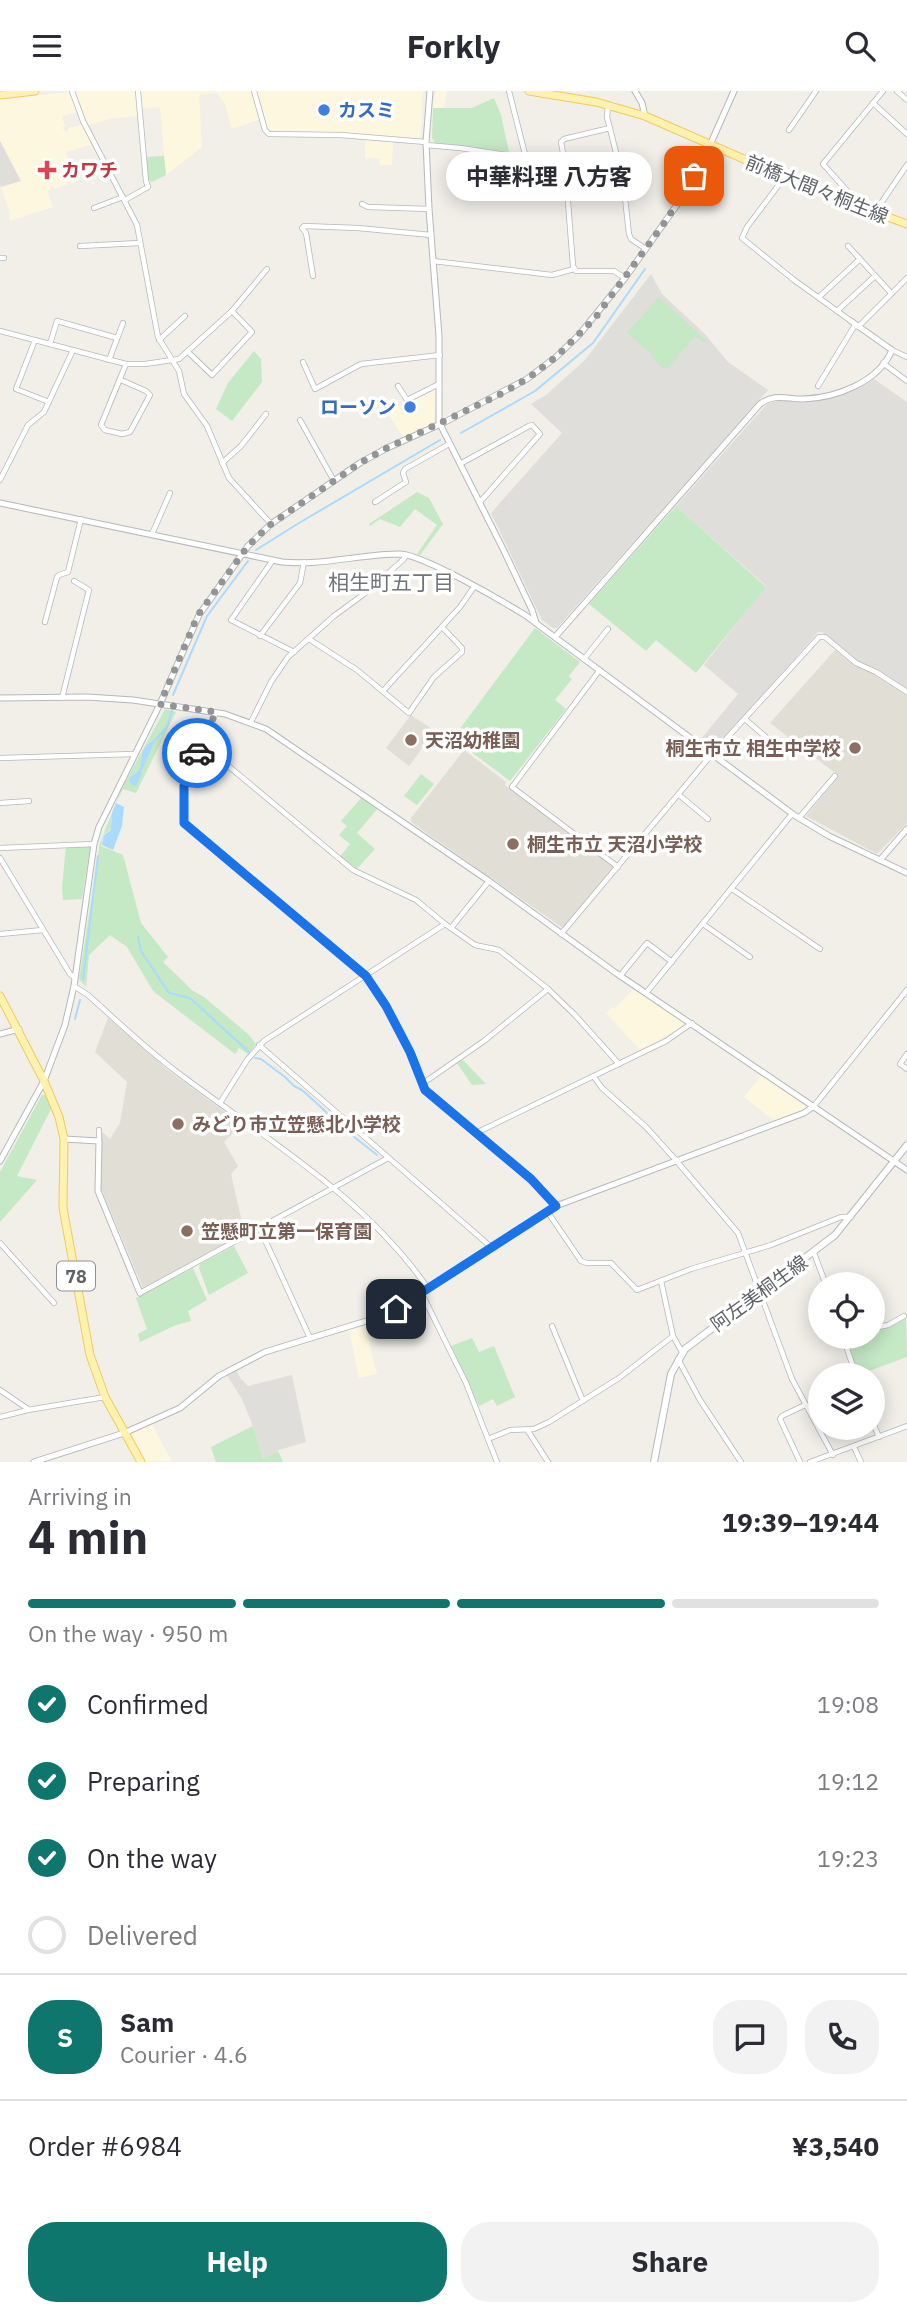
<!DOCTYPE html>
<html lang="en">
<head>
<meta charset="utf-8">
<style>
	body { margin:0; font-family:"IBM Plex Sans","Noto Sans JP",sans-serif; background:#f2f2f3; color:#2b2b33; height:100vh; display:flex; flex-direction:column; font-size:26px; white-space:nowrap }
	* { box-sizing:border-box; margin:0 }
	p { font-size:23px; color:#7c7c81 }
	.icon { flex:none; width:38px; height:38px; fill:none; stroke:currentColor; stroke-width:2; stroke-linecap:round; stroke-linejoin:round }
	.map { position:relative; height:1371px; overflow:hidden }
	.sheet { display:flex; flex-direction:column; background:#fff; flex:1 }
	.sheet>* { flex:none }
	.controls { position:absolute; left:808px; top:1181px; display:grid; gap:14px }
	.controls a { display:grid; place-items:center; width:77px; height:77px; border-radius:50%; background:#fff; box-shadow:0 4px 18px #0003; font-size:35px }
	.pin { position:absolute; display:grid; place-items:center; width:60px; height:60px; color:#fff; margin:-30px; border-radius:14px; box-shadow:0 4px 10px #0006 }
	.courier { position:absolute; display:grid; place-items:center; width:70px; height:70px; margin:-35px; border:5px solid #1a73e8; border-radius:50%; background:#fff; color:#222; box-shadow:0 2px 9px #0007 }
	.bubble { position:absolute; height:49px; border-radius:24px; background:#fff; box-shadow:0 4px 18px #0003; font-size:23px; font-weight:700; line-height:49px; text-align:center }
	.summary em { font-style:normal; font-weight:700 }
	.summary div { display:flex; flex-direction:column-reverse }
	.summary { display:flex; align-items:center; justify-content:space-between; height:119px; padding:0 28px }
	h1 { font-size:46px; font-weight:700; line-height:52px }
	.bar { display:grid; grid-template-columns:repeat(4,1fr); gap:10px 7px; align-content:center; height:84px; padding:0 28px }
	.bar i { height:9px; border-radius:5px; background:#e1e1e2 }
	.bar .selected { background:#0f766e }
	.bar p { grid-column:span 4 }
	.line { display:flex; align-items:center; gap:18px; padding:0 28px; border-top:2px solid #e1e1e2 }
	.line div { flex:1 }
	.round { display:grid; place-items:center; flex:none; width:74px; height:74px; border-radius:28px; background:#f2f2f3 }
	ol { padding:0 28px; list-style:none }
	li { display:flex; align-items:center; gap:21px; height:77px }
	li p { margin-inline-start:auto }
	li .icon { padding:7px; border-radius:50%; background:#0f766e; color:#fff; stroke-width:4 }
	li:last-child { color:#7c7c81 }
	li i { width:38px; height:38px; border:4px solid #e1e1e2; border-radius:50% }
	.cta { display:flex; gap:14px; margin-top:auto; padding:14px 28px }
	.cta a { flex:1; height:80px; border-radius:28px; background:#0f766e; color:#fff; font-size:28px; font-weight:700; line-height:80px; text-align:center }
	.cta a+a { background:#f2f2f3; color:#2b2b33 }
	header { display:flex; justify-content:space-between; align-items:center; height:91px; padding:0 28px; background:#fff; font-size:32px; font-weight:700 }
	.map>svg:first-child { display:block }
</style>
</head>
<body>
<header><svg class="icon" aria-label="menu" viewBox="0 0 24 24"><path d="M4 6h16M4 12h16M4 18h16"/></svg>Forkly<svg class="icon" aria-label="search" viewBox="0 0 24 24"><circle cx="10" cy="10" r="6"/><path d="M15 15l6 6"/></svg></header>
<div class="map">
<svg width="907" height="1371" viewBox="0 0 907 1371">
	<rect width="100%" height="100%" fill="#f1efe8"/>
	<g fill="#fef7e0">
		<polygon points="75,0 136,0 138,25 113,27 88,34"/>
		<polygon points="139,0 251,0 260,28 232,38 225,13 217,2 199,4 202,56 166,84 160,16 141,18"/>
		<polygon points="257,0 423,0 421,44 418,48 341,42 272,40 268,37"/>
		<polygon points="436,0 447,0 444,17 433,17"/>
		<polygon points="70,1 77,21 62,25 65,36 62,37 68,41 68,37 82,34 93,53 66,61 76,91 47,100 53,116 10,130 8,115 1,96 20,89 0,50 0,8"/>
		<polygon points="365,49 393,51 392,74 380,74 379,68 365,67"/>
		<polygon points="436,298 435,329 432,334 403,346 388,322"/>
		<polygon points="634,898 686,933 686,934 640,959 606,922 613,916 615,917"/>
		<polygon points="762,984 808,1014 803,1019 775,1030 744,1006"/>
		<polygon points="365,1235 377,1283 359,1287 349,1239"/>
		<polygon points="152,1333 162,1353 172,1370 145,1371 130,1345 132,1342"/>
	</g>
	<g fill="#e0deda">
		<polygon points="0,50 21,90 1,96 0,93"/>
		<polygon points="651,183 662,203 705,243 728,271 768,299 557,537 553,537 542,529 491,422 562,342 531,313 546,304 585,269"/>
		<polygon points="874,288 907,311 907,598 877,578 856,569 822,541 818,541 714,660 700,649 738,603 704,574 766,495 676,415 767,313 780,309 803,312 829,306 860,297"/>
		<polygon points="236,1278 240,1287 248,1295 292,1284 306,1351 279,1359 263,1367 253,1335 242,1308 226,1283"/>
	</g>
	<g fill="#e1ded6">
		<polygon points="835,559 855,575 875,583 907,605 907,732 877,763 806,725 839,685 770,632"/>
		<polygon points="411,624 435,640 409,675 386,657"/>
		<polygon points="464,659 506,691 505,694 614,775 614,779 563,837 411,731 411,727"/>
		<polygon points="108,927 169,980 239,1031 236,1035 238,1037 224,1051 238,1075 231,1083 242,1131 254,1138 143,1197 101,1097 102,1041 110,1048 120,1032 127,991 95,961"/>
	</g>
	<g fill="#c5e8c5">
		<polygon points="494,7 501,24 509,61 435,52 432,47 433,17 472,17"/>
		<polygon points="164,65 166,84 152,91 147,88 145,66"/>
		<polygon points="659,206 706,250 704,252 695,245 668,277 663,277 651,266 651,263 627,242"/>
		<polygon points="254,260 261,268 262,291 232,330 216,318 228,292"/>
		<polygon points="417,401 429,407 443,433 420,464 417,463 437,434 415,418 400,436 380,428 370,435 369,433"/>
		<polygon points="676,415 766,496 696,582 656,549 646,560 589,513"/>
		<polygon points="535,537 580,571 569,585 572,588 555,609 566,618 510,690 453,647"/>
		<polygon points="165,618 176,621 136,702 123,698 112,721 111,738 104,743 101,755 123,764 141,832 168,866 163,871 193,900 204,906 248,943 256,953 248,963 239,957 235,963 153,900 127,856 110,844 89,864 86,896 79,888 100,752 122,697"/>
		<polygon points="421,683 434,693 417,714 404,705"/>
		<polygon points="362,706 378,717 357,742 375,758 356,779 340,766 350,753 339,744 347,735 341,730"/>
		<polygon points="89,754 90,757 82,808 63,809 62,796 66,755"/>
		<polygon points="463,969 486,993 472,994 457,972"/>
		<polygon points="42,1004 47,1004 52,1016 17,1085 37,1089 0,1131 0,1081"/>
		<polygon points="234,1155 248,1182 209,1204 199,1177 200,1173"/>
		<polygon points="193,1177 207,1209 188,1220 191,1230 176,1234 140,1251 138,1243 147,1238 136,1207"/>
		<polygon points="906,1227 907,1266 858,1284 846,1246 873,1246 873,1239 888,1237"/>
		<polygon points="472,1247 479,1261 494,1255 515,1306 497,1315 493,1308 479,1315 451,1255"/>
		<polygon points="253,1335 263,1367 278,1360 283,1371 216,1371 211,1356"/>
	</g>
	<g fill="#aadaff">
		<path d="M156 648 141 681 142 682 136 695 132 694 129 689C132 683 138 683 140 677 144 661 139 658 156 648Z"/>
		<polygon points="116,712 124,716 122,735 113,759 102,754 104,744 111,739 112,722"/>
	</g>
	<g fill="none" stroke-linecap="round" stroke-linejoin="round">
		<g stroke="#aadaff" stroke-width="2">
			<polyline points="461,342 535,300 593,252 645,178"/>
			<polyline points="256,459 299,432 440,349"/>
			<polyline points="173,604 207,525 248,470"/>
			<polyline points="155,649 167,636 172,620"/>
			<polyline points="138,846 141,860 169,902 190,907 249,961"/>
			<polyline points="83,888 98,765"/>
			<polyline points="75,928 80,909"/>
			<polyline points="255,967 261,968 285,986 294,995 302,999 323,1018 334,1030 377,1064"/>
		</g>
		<defs>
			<g id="minor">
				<polyline points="72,0 83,30 137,134 158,246 179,280 184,303 207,335 229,387 271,433"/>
				<polyline points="254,0 265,39 269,43 341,44 426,51"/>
				<polyline points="509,0 526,67"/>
				<polyline points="897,0 907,9"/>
				<polyline points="873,12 907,43"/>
				<polyline points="608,14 607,26 623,89 629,143 631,148 646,158"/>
				<polyline points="610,37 564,48 561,51 565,73 573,175 576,180 614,180 625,187"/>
				<polyline points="789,39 816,0"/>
				<polyline points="426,54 460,57 565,73"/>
				<polyline points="784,87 747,136 742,147 794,189 851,230"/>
				<polyline points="125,109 148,96 146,90 138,0"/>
				<polyline points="362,113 368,116 429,118"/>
				<polyline points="853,113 850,103 823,73 883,0"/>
				<polyline points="94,117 123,106"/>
				<polyline points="875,121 907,74"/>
				<polyline points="80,155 140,152"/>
				<polyline points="848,155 891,202"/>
				<polyline points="0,167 4,167"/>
				<polyline points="433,170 552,184 574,178"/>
				<polyline points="313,185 306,142 302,137 304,135 358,137 431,144"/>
				<polyline points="819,206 860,168"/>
				<polyline points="837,220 875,185"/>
				<polyline points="858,236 907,187"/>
				<polyline points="0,240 126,273 145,273 179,268 232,220 267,178"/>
				<polyline points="35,249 16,298 49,311"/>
				<polyline points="159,249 185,225"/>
				<polyline points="50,253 57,230 117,247"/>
				<polyline points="892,259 907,266"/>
				<polyline points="188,261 212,284 252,241 232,220"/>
				<polyline points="109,269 123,232"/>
				<polyline points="303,271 315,298 361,273 440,264"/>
				<polyline points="883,272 907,290"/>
				<polyline points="121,289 146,300 150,304 130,341 122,343 105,339 101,334 126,273"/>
				<polyline points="398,295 407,309 439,293"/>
				<polyline points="818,295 855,234"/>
				<polyline points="300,329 334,390"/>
				<polyline points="222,372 241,355 266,323"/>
				<polyline points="460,373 529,335 532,334 540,343 480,411"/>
				<polyline points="0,389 28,334 44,321 73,259"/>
				<polyline points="375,411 406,391 403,382 405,378 449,353"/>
				<polyline points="152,443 170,402"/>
				<polyline points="273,469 231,529 294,561"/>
				<polyline points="45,531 57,486 59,484 68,481 81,428"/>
				<polyline points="260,545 300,492 304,471"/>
				<polyline points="309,548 357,579 409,622 434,586 462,561 462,557 442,536"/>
				<polyline points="584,568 608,538"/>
				<polyline points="599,580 512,696 618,776"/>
				<polyline points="383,600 460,516 474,496"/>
				<polyline points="62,607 89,499 74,490"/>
				<polyline points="216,621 184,695 184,732 366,885 386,915 410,961 425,999 531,1089 556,1115"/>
				<polyline points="746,629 774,653"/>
				<polyline points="251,631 271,591 288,566 334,525 364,503 403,469 406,464"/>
				<polyline points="203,650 220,668 353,779 416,809 445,833 475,854 499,859 548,898 575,924 619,973"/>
				<polyline points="0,667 134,663"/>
				<polyline points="679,704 708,728"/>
				<polyline points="0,712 29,710"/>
				<polyline points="799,727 835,685"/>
				<polyline points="0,757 94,753"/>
				<polyline points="0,767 70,883 75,887"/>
				<polyline points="732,798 820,858"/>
				<polyline points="703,833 750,866"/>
				<polyline points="451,837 489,790"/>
				<polyline points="0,843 43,839"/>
				<polyline points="561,843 707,669 819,546 825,546 856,572 876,581 907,601"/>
				<polyline points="620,885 647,852 672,871"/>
				<path d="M74 895 88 904C117 930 146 958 177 981 264 1047 364 1105 427 1196"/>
				<polyline points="646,902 792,723"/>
				<polyline points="259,954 490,1155"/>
				<polyline points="907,963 900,973 907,978"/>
				<polyline points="594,986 602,997 646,1036 674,1067 738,1142 792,1288 833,1364"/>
				<polyline points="422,993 484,950 548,898"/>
				<polyline points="220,1012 247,969 264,950 445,833"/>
				<polyline points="814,1015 907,899"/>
				<polyline points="476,1042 666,950 692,932"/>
				<polyline points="99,1050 99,1039"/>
				<polyline points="547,1120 581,1170 587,1172 611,1172 637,1199 691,1178 771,1154 841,1126 851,1126"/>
				<polyline points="260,1138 310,1247"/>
				<polyline points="0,1152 54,1212"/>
				<polyline points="814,1162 826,1194"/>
				<polyline points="661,1190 673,1245 682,1261"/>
				<polyline points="421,1201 466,1292 497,1371"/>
				<polyline points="140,1202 388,1067"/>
				<polyline points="552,1235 583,1310"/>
				<polyline points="873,1237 888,1234 904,1225"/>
				<polyline points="843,1246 856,1284"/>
				<polyline points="678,1268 700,1309 741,1371"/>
				<polyline points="0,1299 28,1318"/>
				<polyline points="0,1326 28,1319 105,1306"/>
				<polyline points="873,1332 879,1346"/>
				<polyline points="528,1340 548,1371"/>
				<polyline points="488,1348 510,1339 534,1338 549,1331 619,1287 673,1245"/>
				<polyline points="854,1356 861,1371"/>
				<polyline points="800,1371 780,1328 782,1325 805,1314"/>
				<polyline points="810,1371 907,1335"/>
			</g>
			<g id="tertiary">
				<polyline points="430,0 426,51 429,118 439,245 439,331 504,460 532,519 536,532"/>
				<polyline points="635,0 642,12 645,25"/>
				<path d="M0 412 282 471C321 475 361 463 400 463 424 464 502 510 525 524L794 724 829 745 907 782"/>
				<path d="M555 546 760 313C775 302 786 308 803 308 836 307 879 291 892 259L851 230"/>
				<polyline points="0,607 87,606 133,609 225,623 266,638 489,790 616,882 907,1079"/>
				<polyline points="880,769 907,738"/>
				<polyline points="0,943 19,938"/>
				<polyline points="64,1048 99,1050 98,1100 140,1202"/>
				<polyline points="0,1070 44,990 65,934 74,895 94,753 99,736 160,613 199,524 248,455 271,433 360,372 385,358 445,331 527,288 556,266 579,244 625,187 679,111 710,54 734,0"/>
				<polyline points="34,1371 124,1342 180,1317 219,1285 265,1261 386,1224 556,1115 804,1022 814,1015"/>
			</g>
			<polyline id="secondary" points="654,1371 671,1283 685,1258 835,1144 907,1054"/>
			<g id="primary">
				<polyline points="529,0 596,11 645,25 824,103 907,133"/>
				<polyline points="0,4 35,0"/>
				<polyline points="0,905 44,990 59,1026 64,1048 63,1117 90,1264 105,1306 141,1371"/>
			</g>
		</defs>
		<use href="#minor" stroke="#b5b8bc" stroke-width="6"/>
		<use href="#tertiary" stroke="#b5b8bc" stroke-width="7"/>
		<use href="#secondary" stroke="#b6babf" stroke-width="8"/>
		<use href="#primary" stroke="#f2c960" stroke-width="9"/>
		<use href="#minor" stroke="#fff" stroke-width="4.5"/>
		<use href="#tertiary" stroke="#fff" stroke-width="5"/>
		<use href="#secondary" stroke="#fff" stroke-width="6"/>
		<use href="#primary" stroke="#fff2af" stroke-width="7"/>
	</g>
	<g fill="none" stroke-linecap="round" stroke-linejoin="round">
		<polyline stroke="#929495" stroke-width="7" stroke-dasharray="0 12.6" points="197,662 216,621 160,613 198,524 248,455 271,433 360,372 385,358 499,304 527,288 556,266 595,227 665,131 694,85"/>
		<polyline stroke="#1a73e8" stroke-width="9" points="197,662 184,695 184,732 366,885 386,915 410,961 425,999 531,1088 556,1115 396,1218"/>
	</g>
	<g fill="#3f7fe0" stroke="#fff" stroke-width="2.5">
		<circle cx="324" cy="19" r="7"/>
		<circle cx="410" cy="316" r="7"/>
	</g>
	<path fill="#e0444e" stroke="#fff" stroke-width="2.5" d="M43.5 68.5h7v7h7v7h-7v7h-7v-7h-7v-7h7z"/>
	<g fill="#8d6e63" stroke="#fff" stroke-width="2.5">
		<circle cx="411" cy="649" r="7"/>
		<circle cx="855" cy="657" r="7"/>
		<circle cx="513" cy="753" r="7"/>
		<circle cx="178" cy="1033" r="7"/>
		<circle cx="187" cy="1140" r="7"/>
	</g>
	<g text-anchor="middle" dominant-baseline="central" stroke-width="7" stroke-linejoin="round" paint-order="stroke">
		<rect fill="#fff" stroke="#8f9295" stroke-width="2" x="57" y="1170.5" width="38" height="29" rx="5"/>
		<g font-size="18" font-weight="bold" fill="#5f6368">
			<text x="76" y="1185">78</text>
		</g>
		<g font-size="19" font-weight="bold" fill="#366cbe" stroke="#fff" text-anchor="start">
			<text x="338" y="19">カスミ</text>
			<text x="396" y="316" text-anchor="end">ローソン</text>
		</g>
		<g font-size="19" font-weight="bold" fill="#be3a42" stroke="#fff" text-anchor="start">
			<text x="61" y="79">カワチ</text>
		</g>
		<g font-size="19" fill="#5f6368" stroke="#fff">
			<text transform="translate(817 98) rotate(22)">前橋大間々桐生線</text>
			<text transform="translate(759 1202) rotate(-36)">阿左美桐生線</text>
		</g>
		<g font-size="19" font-weight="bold" fill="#785e54" stroke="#fff" text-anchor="start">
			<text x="425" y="649">天沼幼稚園</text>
			<text x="841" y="657" text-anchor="end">桐生市立 相生中学校</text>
			<text x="527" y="753">桐生市立 天沼小学校</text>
			<text x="192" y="1033">みどり市立笠懸北小学校</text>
			<text x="201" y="1140">笠懸町立第一保育園</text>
		</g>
		<g font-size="21" fill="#70757a" stroke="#fff">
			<text x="391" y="491">相生町五丁目</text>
		</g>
	</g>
</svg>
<div class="controls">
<a><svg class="icon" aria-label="locate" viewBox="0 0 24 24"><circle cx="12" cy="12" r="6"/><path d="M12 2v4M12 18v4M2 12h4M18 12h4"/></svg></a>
<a><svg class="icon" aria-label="layers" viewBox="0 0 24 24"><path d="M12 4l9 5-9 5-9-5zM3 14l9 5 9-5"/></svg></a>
</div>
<div class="pin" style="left:694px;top:85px;background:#ea580c"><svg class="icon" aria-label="bag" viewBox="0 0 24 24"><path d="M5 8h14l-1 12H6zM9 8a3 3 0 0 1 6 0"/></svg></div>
<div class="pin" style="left:396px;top:1218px;background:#1f2937"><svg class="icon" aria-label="home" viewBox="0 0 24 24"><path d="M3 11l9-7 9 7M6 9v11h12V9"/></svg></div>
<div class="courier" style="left:197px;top:662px"><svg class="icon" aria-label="car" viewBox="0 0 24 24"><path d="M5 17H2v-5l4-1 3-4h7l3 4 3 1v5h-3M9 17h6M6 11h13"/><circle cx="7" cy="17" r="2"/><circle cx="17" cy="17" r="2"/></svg></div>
<div class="bubble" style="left:446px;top:61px;width:206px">中華料理 八方客</div>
</div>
<section class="sheet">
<div class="summary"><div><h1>4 min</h1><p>Arriving in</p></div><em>19:39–19:44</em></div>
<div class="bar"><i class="selected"></i><i class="selected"></i><i class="selected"></i><i></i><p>On the way · 950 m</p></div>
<ol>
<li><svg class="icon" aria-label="check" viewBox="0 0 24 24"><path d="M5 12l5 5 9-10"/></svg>Confirmed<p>19:08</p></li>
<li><svg class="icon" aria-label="check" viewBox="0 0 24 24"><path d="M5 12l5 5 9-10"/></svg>Preparing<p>19:12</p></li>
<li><svg class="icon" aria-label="check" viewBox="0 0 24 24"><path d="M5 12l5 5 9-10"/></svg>On the way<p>19:23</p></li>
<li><i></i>Delivered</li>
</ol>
<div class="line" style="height:126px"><b class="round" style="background:#0f766e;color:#fff">S</b><div><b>Sam</b><p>Courier · 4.6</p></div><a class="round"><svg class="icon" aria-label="chat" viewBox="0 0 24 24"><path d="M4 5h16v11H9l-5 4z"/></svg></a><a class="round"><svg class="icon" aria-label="phone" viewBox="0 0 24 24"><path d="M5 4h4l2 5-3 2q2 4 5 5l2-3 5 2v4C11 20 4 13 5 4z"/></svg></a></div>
<div class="line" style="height:91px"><div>Order #6984</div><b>¥3,540</b></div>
<div class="cta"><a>Help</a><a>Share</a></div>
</section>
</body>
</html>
